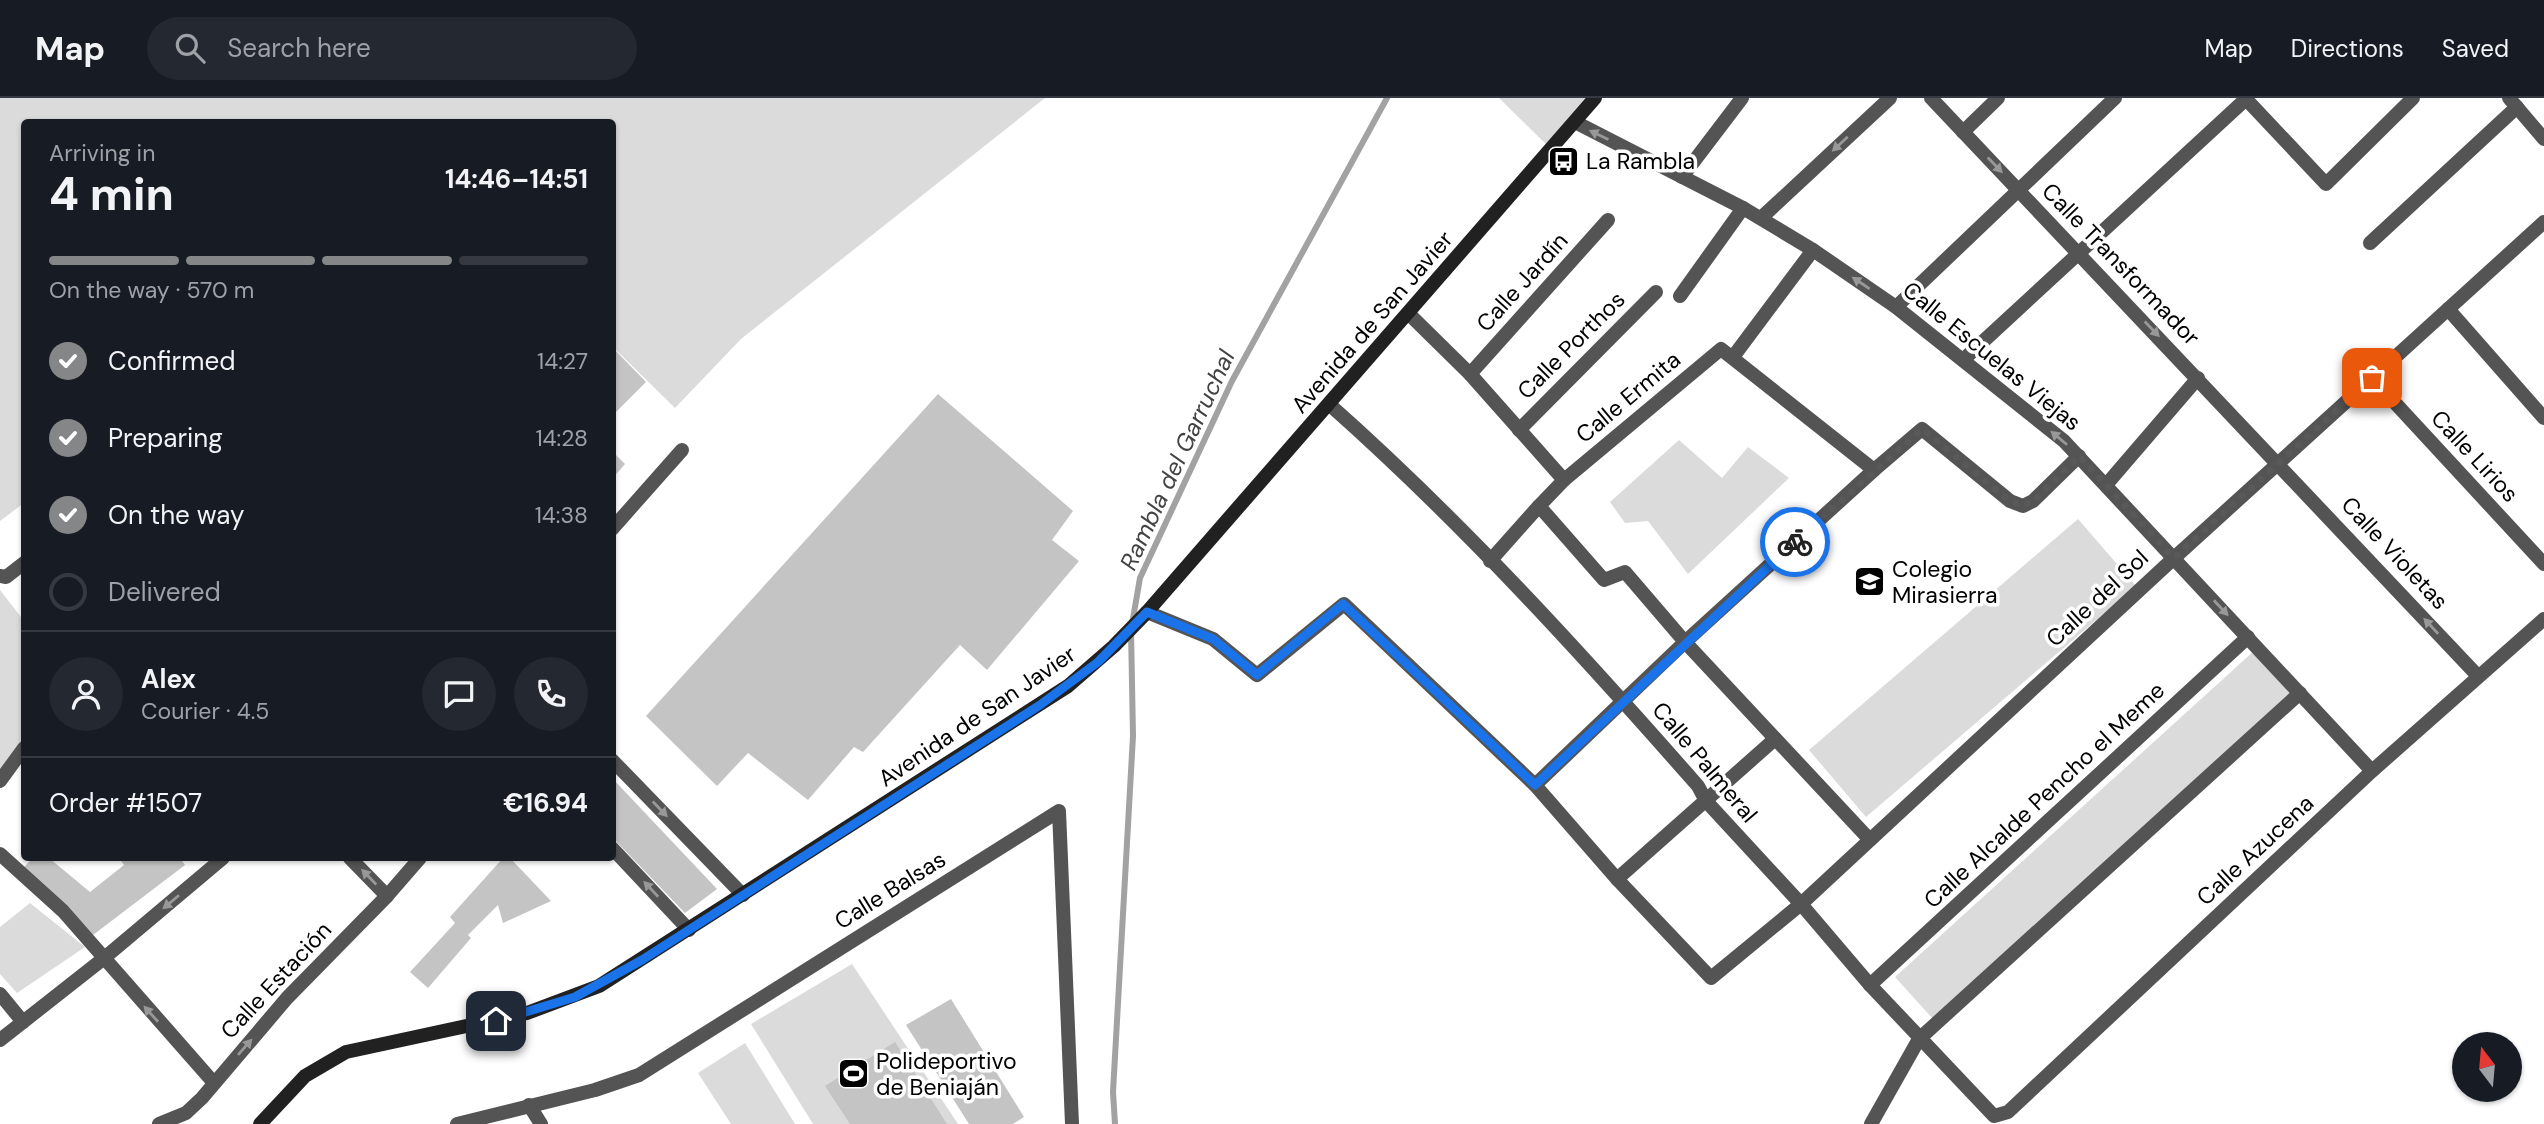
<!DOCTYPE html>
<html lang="en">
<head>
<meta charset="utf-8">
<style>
	body { margin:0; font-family:"DM Sans",sans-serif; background:#242831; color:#f1f3f6; height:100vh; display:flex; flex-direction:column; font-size:26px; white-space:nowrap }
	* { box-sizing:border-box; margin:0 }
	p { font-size:23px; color:#9ea1a6 }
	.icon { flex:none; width:38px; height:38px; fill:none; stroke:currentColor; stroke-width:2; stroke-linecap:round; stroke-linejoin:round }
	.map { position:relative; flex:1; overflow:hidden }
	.side { position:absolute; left:21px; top:21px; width:595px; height:742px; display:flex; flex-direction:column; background:#171b24; border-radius:7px; box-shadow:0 2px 5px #0004 }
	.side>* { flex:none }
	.needle { width:46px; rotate:344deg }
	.tools { position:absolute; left:2452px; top:934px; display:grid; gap:14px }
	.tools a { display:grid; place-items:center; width:70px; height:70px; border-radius:50%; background:#171b24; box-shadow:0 2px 5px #0004; font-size:35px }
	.pin { position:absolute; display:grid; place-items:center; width:60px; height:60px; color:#fff; margin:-30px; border-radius:14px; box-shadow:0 4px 10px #0006 }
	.courier { position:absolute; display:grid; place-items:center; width:70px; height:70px; margin:-35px; border:5px solid #1a73e8; border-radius:50%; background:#fff; color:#222; box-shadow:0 2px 9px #0007 }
	.summary em { font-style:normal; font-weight:700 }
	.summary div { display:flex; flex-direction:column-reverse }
	.summary { display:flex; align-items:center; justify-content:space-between; height:119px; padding:0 28px }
	h1 { font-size:46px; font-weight:700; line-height:52px }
	.bar { display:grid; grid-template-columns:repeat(4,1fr); gap:10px 7px; align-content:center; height:84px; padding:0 28px }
	.bar i { height:9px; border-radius:5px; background:#363941 }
	.bar .active { background:#858687 }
	.bar p { grid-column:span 4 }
	.line { display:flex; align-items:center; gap:18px; padding:0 28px; border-top:2px solid #363941 }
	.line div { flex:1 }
	.round { display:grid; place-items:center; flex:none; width:74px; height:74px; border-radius:37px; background:#242831 }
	ol { padding:0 28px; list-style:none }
	li { display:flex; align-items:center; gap:21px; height:77px }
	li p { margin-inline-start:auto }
	li .icon { padding:7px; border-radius:50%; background:#858687; color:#fff; stroke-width:4 }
	li:last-child { color:#9ea1a6 }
	li i { width:38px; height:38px; border:4px solid #363941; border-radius:50% }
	header { display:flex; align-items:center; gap:42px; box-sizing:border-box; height:98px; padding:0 35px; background:#171b24; border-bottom:2px solid #363941 }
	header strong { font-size:33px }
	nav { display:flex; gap:38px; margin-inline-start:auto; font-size:24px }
	.search { width:490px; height:63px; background:#242831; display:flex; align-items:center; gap:18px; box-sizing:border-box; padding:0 24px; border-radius:38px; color:#9ea1a6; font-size:26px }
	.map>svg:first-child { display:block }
</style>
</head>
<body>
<header>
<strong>Map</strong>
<div class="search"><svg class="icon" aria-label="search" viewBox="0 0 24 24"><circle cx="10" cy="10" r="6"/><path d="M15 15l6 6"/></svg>Search here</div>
<nav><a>Map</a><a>Directions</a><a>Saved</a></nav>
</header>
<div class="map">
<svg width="2544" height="1026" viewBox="0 0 2544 1026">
	<rect width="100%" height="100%" fill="#fff"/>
	<g fill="#dbdbdb">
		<polygon points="0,0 1045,0 741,241 675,310 613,249 612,24 24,24 24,405 0,423"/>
		<polygon points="1499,0 1595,0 1552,52"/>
		<polygon points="1679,342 1722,380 1748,349 1789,380 1688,476 1648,423 1625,425 1610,404"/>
		<polygon points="2078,421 2136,488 1866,719 1809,652"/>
		<polygon points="0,492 24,523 24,650 0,683"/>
		<polygon points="2255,552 2293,594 1933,921 1895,879"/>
		<polygon points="30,805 85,849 17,895 0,876 0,829"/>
		<polygon points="852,866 958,1026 813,1026 751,926"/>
		<polygon points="745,945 795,1026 731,1026 698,975"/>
	</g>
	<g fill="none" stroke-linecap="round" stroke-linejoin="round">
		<polyline stroke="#a2a2a2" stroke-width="6" points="1115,1026 1113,994 1133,638 1131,532 1140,480 1232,283 1387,0"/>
	</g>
	<g fill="#c4c4c4">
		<polygon points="612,249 646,284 612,318"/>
		<polygon points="938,296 1073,413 1052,442 1079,463 987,572 960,547 863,654 854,649 808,702 748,655 717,688 646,618"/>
		<polygon points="612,353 625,366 612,381"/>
		<polygon points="612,680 717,791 685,815 612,739"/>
		<polygon points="33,760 49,760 90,794 124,767 119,760 180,760 185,767 93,837 23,770"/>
		<polygon points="503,760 510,760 551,803 503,825 498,807 468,837 471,840 428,890 410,874 455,825 450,819"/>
		<polygon points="951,901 1024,1019 1013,1026 969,1026 906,927"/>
		<polygon points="895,944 947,1026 850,1026 825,988"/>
	</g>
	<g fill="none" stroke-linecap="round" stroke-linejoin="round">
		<g stroke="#545454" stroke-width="14">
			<polyline points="1931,0 2477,577"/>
			<polyline points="2245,0 2326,86 2413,0"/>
			<polyline points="2509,0 2544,41"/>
			<polyline points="1575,24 1743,110 1813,152 1896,209 2064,343 2372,673"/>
			<polyline points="1963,34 1998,0"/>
			<polyline points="1682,79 1742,0"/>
			<polyline points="1761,120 1890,0"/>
			<polyline points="2370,145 2517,9"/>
			<polyline points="1680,198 1743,110"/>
			<polyline points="1896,209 2115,0"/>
			<polyline points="2448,211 2544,320"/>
			<polyline points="1409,216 1470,276 1564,382 1539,408 1604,482 1625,474 1685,544 1535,687"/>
			<polyline points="1733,259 1813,152"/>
			<polyline points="1963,262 2247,0"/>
			<polyline points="1470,276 1608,122"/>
			<polyline points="2372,280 2544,466"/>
			<path d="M1330 307C1462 424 1582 556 1698 688L1706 703 1801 806 1870 887 1994 1018 2008 1014 2372 673 2544 521"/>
			<polyline points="1519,332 1656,194"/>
			<polyline points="1564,382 1721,251 1874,372 1922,331 2010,403 2023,408 2033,403 2079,358"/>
			<polyline points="2106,387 2198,280"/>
			<polyline points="612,431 682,352"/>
			<polyline points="1490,463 1539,408"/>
			<polyline points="0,478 6,479 24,465"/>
			<polyline points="1147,514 1213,541 1257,577 1344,506 1535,687 1617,781 1711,880 1801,806 2174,460 2544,124"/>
			<polyline points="612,662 743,797"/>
			<polyline points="0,683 24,650"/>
			<polyline points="1870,742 1685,544 1874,372"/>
			<polyline points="612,750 689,832"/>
			<polyline points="0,756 63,813 214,985"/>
			<polyline points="350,760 387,798"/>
			<polyline points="1617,781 1775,641"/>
			<polyline points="1870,887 2248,539"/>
			<polyline points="0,896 23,924"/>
			<polyline points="0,942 103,861 223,760"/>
			<polyline points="529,1007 541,1026"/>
			<polyline points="159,1026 186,1015 202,1000 287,900 387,798 420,760"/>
			<polyline points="457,1026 595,992 639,977 1059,713 1072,1026"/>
			<polyline points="1871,1026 1919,941 2300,595"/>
		</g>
		<polyline stroke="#212121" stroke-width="14" points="260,1026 305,978 346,954 527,915 599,888 1068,588 1114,548 1147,514 1595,0"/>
	</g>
	<defs><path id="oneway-solid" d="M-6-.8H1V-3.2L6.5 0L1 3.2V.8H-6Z" transform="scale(1.75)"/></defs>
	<g fill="#989898">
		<use href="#oneway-solid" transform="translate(1599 37) rotate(-154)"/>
		<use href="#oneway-solid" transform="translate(1840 46) rotate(137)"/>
		<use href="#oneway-solid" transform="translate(1995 67) rotate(46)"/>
		<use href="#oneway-solid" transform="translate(1861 185) rotate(-146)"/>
		<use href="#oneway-solid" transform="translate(2152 231) rotate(46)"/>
		<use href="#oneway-solid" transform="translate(2059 340) rotate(-140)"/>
		<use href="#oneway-solid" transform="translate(2221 510) rotate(47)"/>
		<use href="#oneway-solid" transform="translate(2431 528) rotate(-133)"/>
		<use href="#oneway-solid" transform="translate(660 711) rotate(46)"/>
		<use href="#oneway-solid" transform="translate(369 779) rotate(-134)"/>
		<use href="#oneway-solid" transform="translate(651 791) rotate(-133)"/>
		<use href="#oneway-solid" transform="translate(171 804) rotate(140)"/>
		<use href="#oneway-solid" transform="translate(151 916) rotate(-132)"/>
		<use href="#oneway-solid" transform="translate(245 949) rotate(-49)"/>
	</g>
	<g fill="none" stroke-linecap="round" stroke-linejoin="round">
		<polyline stroke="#595959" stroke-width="7" stroke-dasharray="0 12.6" points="1795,444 1922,331 2010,403 2023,408 2033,403 2079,358 2174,460 2372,280"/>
		<polyline stroke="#1a73e8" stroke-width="9" points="496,923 575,899 642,862 1040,607 1098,564 1147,514 1213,541 1257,577 1343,506 1535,687 1795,444"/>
	</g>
	<defs>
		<symbol id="bus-square" viewBox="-11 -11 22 22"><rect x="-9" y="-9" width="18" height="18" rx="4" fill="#000" stroke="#fff"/><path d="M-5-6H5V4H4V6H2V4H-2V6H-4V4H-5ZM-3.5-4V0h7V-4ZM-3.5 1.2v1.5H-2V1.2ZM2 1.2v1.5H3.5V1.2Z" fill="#fff"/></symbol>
		<symbol id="school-square" viewBox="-11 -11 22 22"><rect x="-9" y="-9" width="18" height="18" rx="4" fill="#000" stroke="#fff"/><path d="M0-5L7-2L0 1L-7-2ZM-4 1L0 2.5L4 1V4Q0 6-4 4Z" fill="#fff"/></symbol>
		<symbol id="stadium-square" viewBox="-11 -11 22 22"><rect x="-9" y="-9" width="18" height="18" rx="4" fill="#000" stroke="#fff"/><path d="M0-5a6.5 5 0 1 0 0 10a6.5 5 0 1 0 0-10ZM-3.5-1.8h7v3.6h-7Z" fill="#fff"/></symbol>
	</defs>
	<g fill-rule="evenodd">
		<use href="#bus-square" x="1546" y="46" width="35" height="35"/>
		<use href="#school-square" x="1852" y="466" width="35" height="35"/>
		<use href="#stadium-square" x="836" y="958" width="35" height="35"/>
	</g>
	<g text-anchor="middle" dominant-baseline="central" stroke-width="7" stroke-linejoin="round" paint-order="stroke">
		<g font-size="23" fill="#000" stroke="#fff" text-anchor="start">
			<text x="1586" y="63">La Rambla</text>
			<text x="1892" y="471">Colegio<tspan x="1892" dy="26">Mirasierra</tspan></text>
			<text x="876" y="963">Polideportivo<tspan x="876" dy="26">de Beniaján</tspan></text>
		</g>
		<g font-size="23" fill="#000" stroke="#fff">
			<text transform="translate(2121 166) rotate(46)">Calle Transformador</text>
			<text transform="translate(1522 184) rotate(-48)">Calle Jardín</text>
			<text transform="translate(1372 224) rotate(-49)">Avenida de San Javier</text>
			<text transform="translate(1571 247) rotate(-45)">Calle Porthos</text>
			<text transform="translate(1992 258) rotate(39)">Calle Escuelas Viejas</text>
			<text transform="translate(1628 299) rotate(-40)">Calle Ermita</text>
			<text transform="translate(2475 358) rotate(47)">Calle Lirios</text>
			<text transform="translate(2395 455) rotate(47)">Calle Violetas</text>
			<text transform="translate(2097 500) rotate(-43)">Calle del Sol</text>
			<text transform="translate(977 618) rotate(-34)">Avenida de San Javier</text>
			<text transform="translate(1705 664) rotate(50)">Calle Palmeral</text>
			<text transform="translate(2044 697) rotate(-43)">Calle Alcalde Pencho el Meme</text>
			<text transform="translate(2255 752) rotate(-43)">Calle Azucena</text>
			<text transform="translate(890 792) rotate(-32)">Calle Balsas</text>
			<text transform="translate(276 882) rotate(-47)">Calle Estación</text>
		</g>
		<g font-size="24" font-style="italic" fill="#434343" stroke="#fff">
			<text transform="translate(1177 362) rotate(-65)">Rambla del Garruchal</text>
		</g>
	</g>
</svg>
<div class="tools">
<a><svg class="needle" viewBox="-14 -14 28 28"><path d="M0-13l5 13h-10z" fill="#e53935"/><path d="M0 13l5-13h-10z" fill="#9ea1a6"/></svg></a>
</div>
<div class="pin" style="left:2372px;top:280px;background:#ea580c"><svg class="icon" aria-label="bag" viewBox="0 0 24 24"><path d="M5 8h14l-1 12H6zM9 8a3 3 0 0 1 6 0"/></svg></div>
<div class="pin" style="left:496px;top:923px;background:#1f2937"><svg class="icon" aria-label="home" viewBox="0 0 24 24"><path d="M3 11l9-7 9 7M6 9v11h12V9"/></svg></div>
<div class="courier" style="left:1795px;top:444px"><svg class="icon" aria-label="bike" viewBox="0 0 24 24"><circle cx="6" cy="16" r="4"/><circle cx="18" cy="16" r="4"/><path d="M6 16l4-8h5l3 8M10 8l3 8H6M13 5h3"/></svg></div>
<section class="side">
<div class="summary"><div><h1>4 min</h1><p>Arriving in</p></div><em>14:46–14:51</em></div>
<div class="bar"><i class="active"></i><i class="active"></i><i class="active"></i><i></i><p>On the way · 570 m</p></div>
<ol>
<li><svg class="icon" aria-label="check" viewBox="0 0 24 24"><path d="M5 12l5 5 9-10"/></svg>Confirmed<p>14:27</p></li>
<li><svg class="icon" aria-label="check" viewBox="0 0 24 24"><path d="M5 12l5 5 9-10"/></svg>Preparing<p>14:28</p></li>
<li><svg class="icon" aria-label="check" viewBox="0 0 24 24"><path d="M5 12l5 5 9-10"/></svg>On the way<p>14:38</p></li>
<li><i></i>Delivered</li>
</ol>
<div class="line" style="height:126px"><a class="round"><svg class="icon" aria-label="person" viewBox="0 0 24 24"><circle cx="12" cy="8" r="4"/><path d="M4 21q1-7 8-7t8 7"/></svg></a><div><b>Alex</b><p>Courier · 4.5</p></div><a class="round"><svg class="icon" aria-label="chat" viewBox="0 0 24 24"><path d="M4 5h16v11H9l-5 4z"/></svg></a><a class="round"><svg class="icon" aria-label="phone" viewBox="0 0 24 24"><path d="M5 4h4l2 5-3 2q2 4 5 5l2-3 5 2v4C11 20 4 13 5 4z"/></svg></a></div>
<div class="line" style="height:91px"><div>Order #1507</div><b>€16.94</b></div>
</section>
</div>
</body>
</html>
